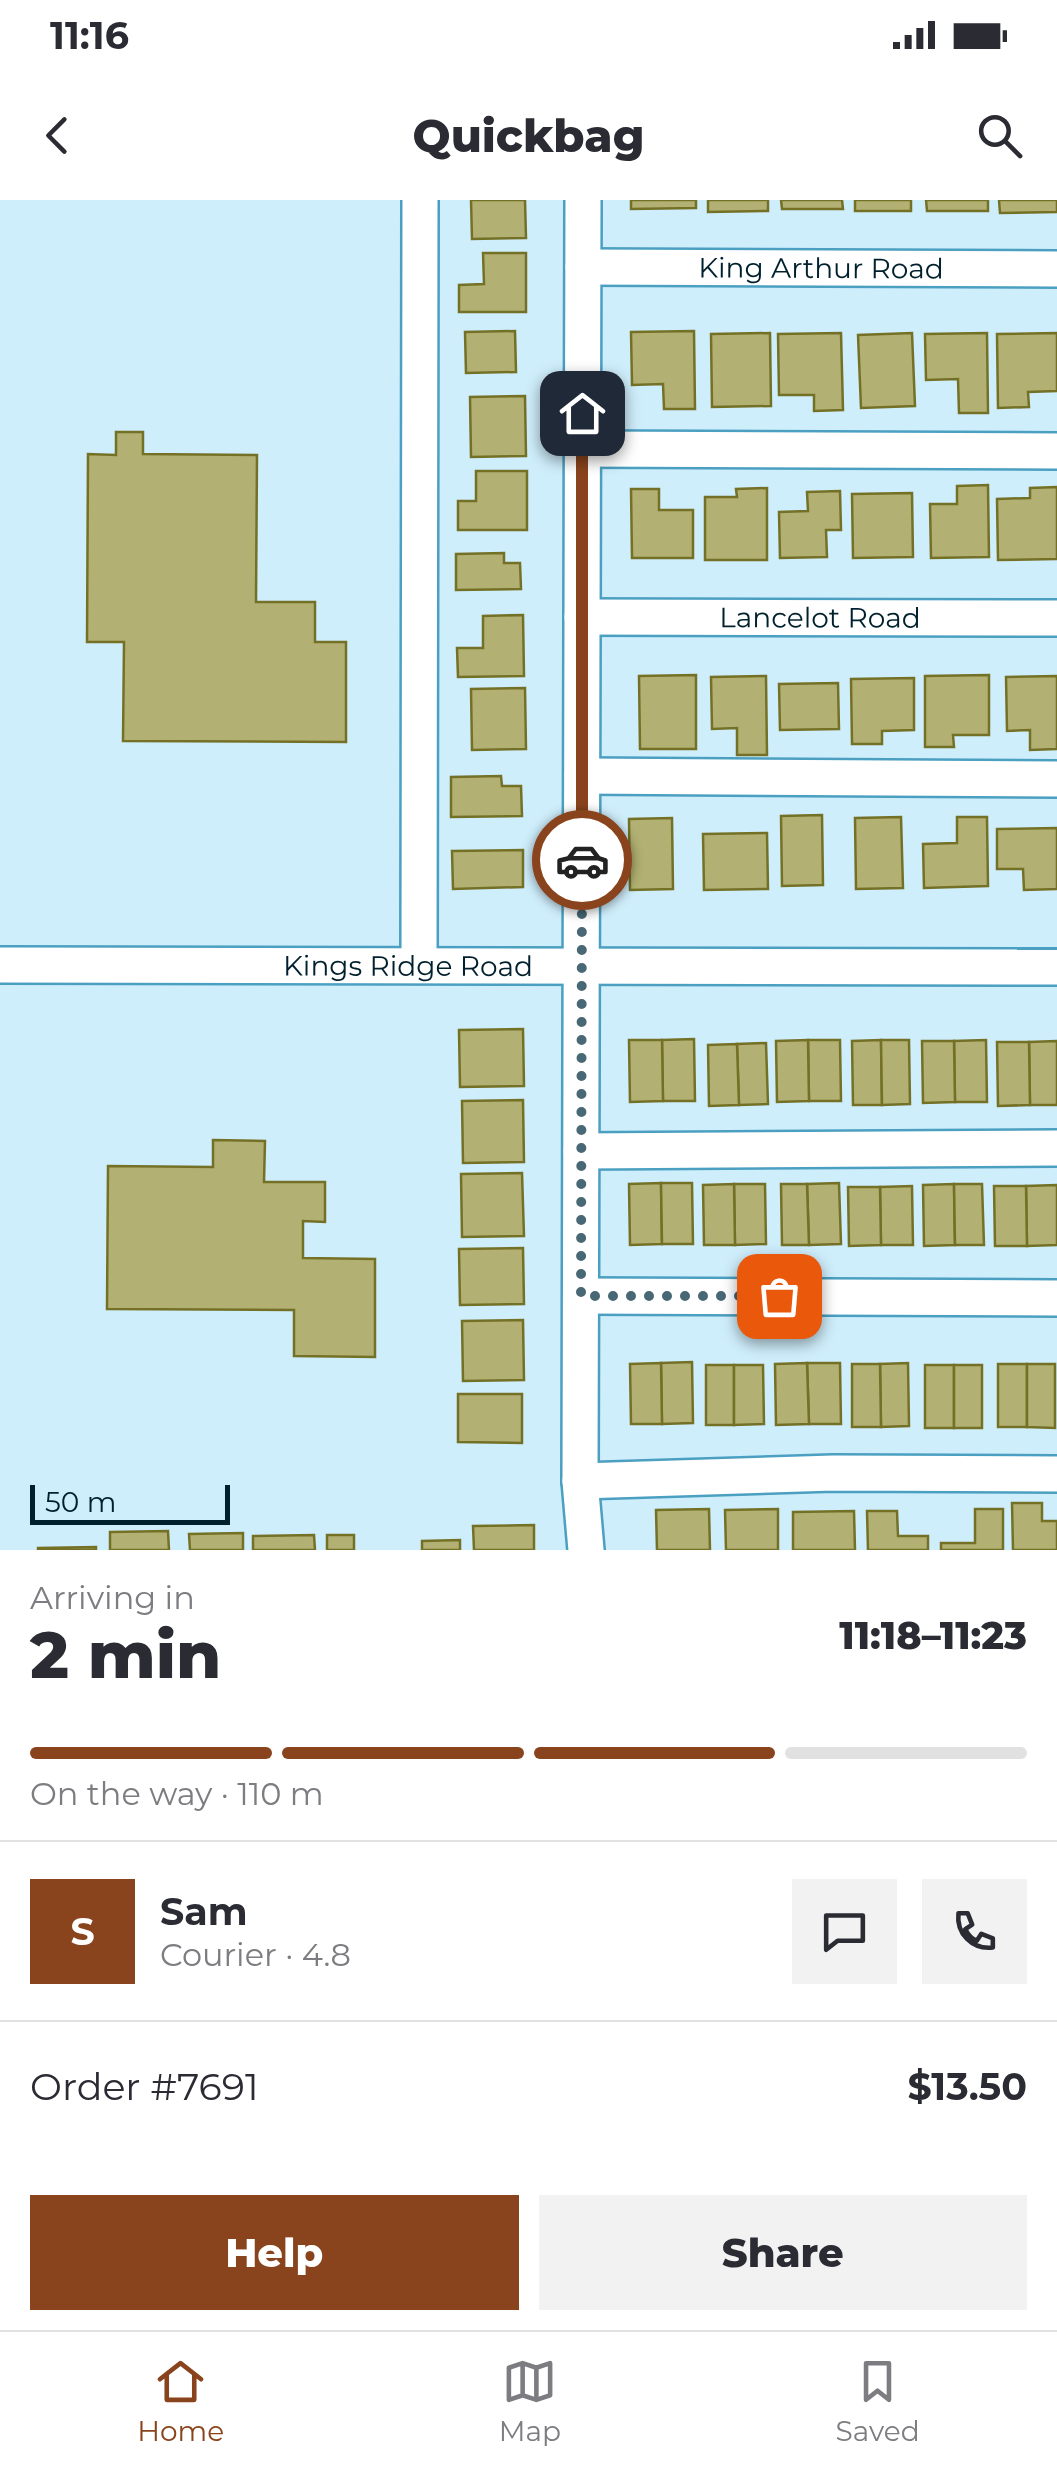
<!DOCTYPE html>
<html lang="en">
<head>
<meta charset="utf-8">
<style>
	body { margin:0; font-family:Montserrat,sans-serif; background:#f2f2f3; color:#2b2b33; height:100vh; display:flex; flex-direction:column; font-size:38px; white-space:nowrap }
	* { box-sizing:border-box; margin:0 }
	p { font-size:32px; color:#7c7c81 }
	.icon { flex:none; width:55px; height:55px; fill:none; stroke:currentColor; stroke-width:2; stroke-linecap:round; stroke-linejoin:round }
	.map { position:relative; height:1350px; overflow:hidden }
	.drawer { display:flex; flex-direction:column; background:#fff; flex:1 }
	.drawer>* { flex:none }
	.scale { position:absolute; left:30px; bottom:25px; width:200px; box-sizing:border-box; padding-left:10px; border:5px solid #00202d; border-top:0; font-size:28px; line-height:35px; white-space:nowrap; color:#00202d; -webkit-text-stroke:8px #cfeefc; paint-order:stroke }
	.pin { position:absolute; display:grid; place-items:center; width:85px; height:85px; color:#fff; margin:-42px; border-radius:20px; box-shadow:0 5px 15px #0006 }
	.courier { position:absolute; display:grid; place-items:center; width:100px; height:100px; margin:-50px; border:8px solid #8a441d; border-radius:50%; background:#fff; color:#222; box-shadow:0 2px 12px #0007 }
	.head em { font-style:normal; font-weight:800 }
	.head div { display:flex; flex-direction:column-reverse }
	.head { display:flex; align-items:center; justify-content:space-between; height:170px; padding:0 30px }
	h1 { font-size:65px; font-weight:800; line-height:75px }
	.bar { display:grid; grid-template-columns:repeat(4,1fr); gap:15px 10px; align-content:center; height:120px; padding:0 30px }
	.bar i { height:12px; border-radius:8px; background:#e1e1e2 }
	.bar .active { background:#8a441d }
	.bar p { grid-column:span 4 }
	.line { display:flex; align-items:center; gap:25px; padding:0 30px; border-top:2px solid #e1e1e2 }
	.line div { flex:1 }
	.round { display:grid; place-items:center; flex:none; width:105px; height:105px; border-radius:0px; background:#f2f2f3 }
	.cta { display:flex; gap:20px; margin-top:auto; padding:20px 30px }
	.cta a { flex:1; height:115px; border-radius:0px; background:#8a441d; color:#fff; font-size:40px; font-weight:800; line-height:115px; text-align:center }
	.cta a+a { background:#f2f2f3; color:#2b2b33 }
	.status { display:flex; justify-content:space-between; align-items:center; height:70px; padding:0 50px; background:#fff; direction:ltr }
	.status svg { height:28px; fill:currentColor }
	header { display:flex; justify-content:space-between; align-items:center; height:130px; padding:0 30px; background:#fff; font-size:45px; font-weight:800 }
	.menu { display:flex; justify-content:space-around; align-items:center; height:140px; border-top:2px solid #e1e1e2; background:#fff; font-size:28px; color:#7c7c81 }
	.menu a { display:grid; justify-items:center; gap:5px }
	.menu .active { color:#8a441d }
	.map>svg:first-child { display:block }
</style>
</head>
<body>
<div class="status"><b>11:16</b><svg viewBox="0 0 49 12"><path d="M0 12V9h3v3zM5 12V6h3v6zM10 12V3h3v9zM15 12V0h3v12zM26 1h20v11H26zM47 4h2v5h-2z"/></svg></div>
<header><svg class="icon" aria-label="back" viewBox="0 0 24 24"><path d="M15 5l-7 7 7 7"/></svg>Quickbag<svg class="icon" aria-label="search" viewBox="0 0 24 24"><circle cx="10" cy="10" r="6"/><path d="M15 15l6 6"/></svg></header>
<div class="map">
<svg width="1057" height="1350" viewBox="0 0 1057 1350">
	<rect width="100%" height="100%" fill="#cfeefc"/>
	<g fill="#b2b173" stroke="#747127" stroke-width="2.5">
		<polygon points="471,0 525,0 526,38 472,39"/>
		<polygon points="631,0 696,0 696,8 631,9"/>
		<polygon points="708,0 768,0 768,11 708,12"/>
		<polygon points="781,0 842,0 843,9 782,9"/>
		<rect x="855" y="0" width="56" height="11"/>
		<polygon points="926,0 988,0 988,11 927,11"/>
		<polygon points="999,0 1057,0 1057,12 1000,13"/>
		<polygon points="483,53 526,53 526,112 459,112 459,85 484,84"/>
		<polygon points="515,131 516,172 466,173 465,132"/>
		<polygon points="694,131 695,209 664,209 663,184 632,185 631,132"/>
		<polygon points="770,133 771,206 712,207 711,134"/>
		<polygon points="841,133 843,210 814,211 814,195 779,195 778,134"/>
		<polygon points="912,133 915,206 861,208 858,135"/>
		<polygon points="987,133 988,213 959,213 958,179 926,180 925,134"/>
		<polygon points="1057,133 1057,191 1028,192 1029,207 998,208 997,134"/>
		<polygon points="525,196 526,256 471,257 470,197"/>
		<polygon points="116,232 143,232 143,254 257,255 256,402 315,402 315,442 346,442 346,542 123,541 124,442 87,442 88,254 116,255"/>
		<polygon points="476,271 527,271 527,330 458,330 458,301 476,301"/>
		<polygon points="988,285 989,357 931,358 930,304 957,304 957,286"/>
		<polygon points="1057,287 1057,359 998,360 997,299 1030,298 1030,288"/>
		<polygon points="767,288 767,360 705,360 705,297 737,297 736,289"/>
		<polygon points="631,289 659,289 659,310 693,310 693,358 632,358"/>
		<polygon points="840,291 841,330 826,330 827,357 780,358 779,312 808,311 807,292"/>
		<polygon points="912,293 913,357 853,358 852,294"/>
		<polygon points="504,353 504,363 520,363 521,389 456,390 456,354"/>
		<polygon points="523,415 524,476 458,477 457,448 483,448 483,416"/>
		<polygon points="696,475 696,549 640,549 639,476"/>
		<polygon points="989,475 989,535 953,535 954,547 925,547 925,476"/>
		<polygon points="766,476 767,555 737,555 737,528 712,529 711,477"/>
		<polygon points="1057,476 1057,549 1030,550 1030,530 1007,531 1006,477"/>
		<polygon points="914,478 914,530 882,531 882,544 852,544 851,479"/>
		<polygon points="838,483 839,529 780,530 779,484"/>
		<polygon points="525,488 526,549 472,550 471,489"/>
		<polygon points="501,576 502,586 521,586 522,616 451,617 451,577"/>
		<polygon points="822,615 823,685 782,686 781,616"/>
		<polygon points="901,617 903,688 856,689 855,618"/>
		<polygon points="957,617 987,617 988,686 924,688 923,644 957,643"/>
		<polygon points="672,618 673,689 630,690 629,619"/>
		<polygon points="1057,628 1057,689 1024,690 1023,669 997,669 997,629"/>
		<polygon points="767,633 768,689 704,690 703,634"/>
		<polygon points="523,650 523,687 453,689 452,651"/>
		<polygon points="523,829 524,886 460,887 459,830"/>
		<polygon points="694,839 695,901 663,901 662,840"/>
		<polygon points="629,840 662,840 663,901 630,902"/>
		<polygon points="808,840 840,840 841,901 809,901"/>
		<polygon points="808,840 809,901 777,902 776,841"/>
		<polygon points="881,840 882,905 853,905 852,841"/>
		<polygon points="881,840 909,840 910,904 882,905"/>
		<polygon points="986,840 987,902 955,902 954,841"/>
		<polygon points="922,841 954,841 955,902 923,903"/>
		<polygon points="1057,841 1057,905 1030,905 1029,842"/>
		<polygon points="997,842 1029,842 1030,905 998,906"/>
		<polygon points="766,843 768,904 739,905 737,844"/>
		<polygon points="737,844 739,905 709,906 708,845"/>
		<polygon points="523,900 524,962 463,963 462,901"/>
		<polygon points="213,940 265,941 264,982 325,982 325,1022 303,1021 303,1058 375,1059 375,1157 294,1156 294,1110 107,1109 108,966 213,967"/>
		<polygon points="522,973 524,1036 462,1037 461,974"/>
		<polygon points="661,983 662,1044 630,1045 629,984"/>
		<polygon points="661,983 692,983 693,1044 662,1044"/>
		<polygon points="839,983 841,1044 809,1045 807,984"/>
		<polygon points="734,984 765,984 766,1044 735,1045"/>
		<polygon points="734,984 735,1045 704,1045 703,985"/>
		<polygon points="781,984 807,984 809,1045 782,1045"/>
		<polygon points="954,984 955,1045 924,1046 923,985"/>
		<polygon points="954,984 982,984 984,1045 955,1045"/>
		<polygon points="1057,985 1057,1045 1027,1046 1026,986"/>
		<polygon points="912,986 913,1045 881,1045 880,987"/>
		<polygon points="994,986 1026,986 1027,1046 995,1046"/>
		<polygon points="848,987 880,987 881,1045 849,1046"/>
		<polygon points="523,1048 524,1104 460,1105 459,1049"/>
		<polygon points="523,1120 524,1180 463,1181 462,1121"/>
		<polygon points="692,1162 693,1223 662,1224 661,1163"/>
		<polygon points="661,1163 662,1224 631,1224 630,1164"/>
		<polygon points="807,1163 840,1163 841,1224 809,1224"/>
		<polygon points="807,1163 809,1224 776,1225 775,1164"/>
		<polygon points="908,1163 909,1226 881,1227 880,1164"/>
		<polygon points="852,1164 880,1164 881,1227 852,1227"/>
		<rect x="998" y="1164" width="29" height="63"/>
		<polygon points="1027,1164 1055,1164 1055,1228 1027,1227"/>
		<rect x="706" y="1165" width="28" height="60"/>
		<polygon points="734,1165 763,1165 764,1224 734,1225"/>
		<rect x="925" y="1165" width="29" height="63"/>
		<rect x="954" y="1165" width="28" height="63"/>
		<polygon points="458,1194 522,1194 522,1243 458,1242"/>
		<polygon points="1012,1303 1042,1303 1042,1321 1057,1321 1057,1350 1013,1350"/>
		<polygon points="709,1309 710,1350 657,1350 656,1310"/>
		<polygon points="778,1309 778,1350 726,1350 725,1310"/>
		<polygon points="975,1309 1003,1309 1003,1350 941,1350 941,1343 975,1343"/>
		<polygon points="854,1311 855,1350 793,1350 793,1312"/>
		<polygon points="867,1311 897,1311 898,1336 928,1336 928,1350 868,1350"/>
		<polygon points="534,1325 534,1350 474,1350 473,1326"/>
		<polygon points="168,1331 169,1350 110,1350 110,1332"/>
		<polygon points="243,1333 243,1350 190,1350 189,1334"/>
		<polygon points="314,1335 315,1350 253,1350 253,1336"/>
		<rect x="327" y="1335" width="27" height="15"/>
		<polygon points="460,1340 460,1350 422,1350 422,1341"/>
		<polygon points="96,1347 96,1350 38,1350 38,1348"/>
	</g>
	<g fill="none" stroke-linecap="round" stroke-linejoin="round">
		<defs>
			<g id="minor">
				<polyline points="583,0 580,1281 586,1350"/>
				<path id="s1" d="M583 67 1057 69"/>
				<polyline points="582,249 1057,251"/>
				<path id="s2" d="M582 417 1057 418"/>
				<polyline points="582,576 1057,579"/>
				<path id="s3" d="M0 765 1057 767"/>
				<polyline points="419,765 420,0"/>
				<polyline points="581,951 1057,948"/>
				<polyline points="581,1096 1057,1098"/>
				<polyline points="580,1281 833,1273 1057,1274"/>
			</g>
		</defs>
		<use href="#minor" stroke="#4b9fc1" stroke-width="40"/>
		<use href="#minor" stroke="#fff" stroke-width="35"/>
	</g>
	<g fill="none" stroke-linecap="round" stroke-linejoin="round">
		<polyline stroke="#486875" stroke-width="10" stroke-dasharray="0 18" points="582,660 581,1096 779,1096"/>
		<polyline stroke="#8a441d" stroke-width="12" points="582,660 582,213"/>
	</g>
	<g text-anchor="middle" dominant-baseline="central" stroke-width="10" stroke-linejoin="round" paint-order="stroke">
		<g font-size="28" fill="#00202d" stroke="#cfeefc">
			<text stroke="none"><textPath href="#s1" startOffset="238">King Arthur Road</textPath></text>
			<text stroke="none"><textPath href="#s2" startOffset="238">Lancelot Road</textPath></text>
			<text stroke="none"><textPath href="#s3" startOffset="408">Kings Ridge Road</textPath></text>
		</g>
	</g>
</svg>
<div class="scale">50 m</div>
<div class="pin" style="left:779px;top:1096px;background:#ea580c"><svg class="icon" aria-label="bag" viewBox="0 0 24 24"><path d="M5 8h14l-1 12H6zM9 8a3 3 0 0 1 6 0"/></svg></div>
<div class="pin" style="left:582px;top:213px;background:#1f2937"><svg class="icon" aria-label="home" viewBox="0 0 24 24"><path d="M3 11l9-7 9 7M6 9v11h12V9"/></svg></div>
<div class="courier" style="left:582px;top:660px"><svg class="icon" aria-label="car" viewBox="0 0 24 24"><path d="M5 17H2v-5l4-1 3-4h7l3 4 3 1v5h-3M9 17h6M6 11h13"/><circle cx="7" cy="17" r="2"/><circle cx="17" cy="17" r="2"/></svg></div>
</div>
<section class="drawer">
<div class="head"><div><h1>2 min</h1><p>Arriving in</p></div><em>11:18–11:23</em></div>
<div class="bar"><i class="active"></i><i class="active"></i><i class="active"></i><i></i><p>On the way · 110 m</p></div>
<div class="line" style="height:180px"><b class="round" style="background:#8a441d;color:#fff">S</b><div><b>Sam</b><p>Courier · 4.8</p></div><a class="round"><svg class="icon" aria-label="chat" viewBox="0 0 24 24"><path d="M4 5h16v11H9l-5 4z"/></svg></a><a class="round"><svg class="icon" aria-label="phone" viewBox="0 0 24 24"><path d="M5 4h4l2 5-3 2q2 4 5 5l2-3 5 2v4C11 20 4 13 5 4z"/></svg></a></div>
<div class="line" style="height:130px"><div>Order #7691</div><b>$13.50</b></div>
<div class="cta"><a>Help</a><a>Share</a></div>
</section>
<nav class="menu">
<a class="active"><svg class="icon" aria-label="home" viewBox="0 0 24 24"><path d="M3 11l9-7 9 7M6 9v11h12V9"/></svg>Home</a>
<a><svg class="icon" aria-label="map" viewBox="0 0 24 24"><path d="M3 6l6-2 6 2 6-2v14l-6 2-6-2-6 2zM9 4v14M15 6v14"/></svg>Map</a>
<a><svg class="icon" aria-label="saved" viewBox="0 0 24 24"><path d="M7 4h10v16l-5-4-5 4z"/></svg>Saved</a>
</nav>
</body>
</html>
